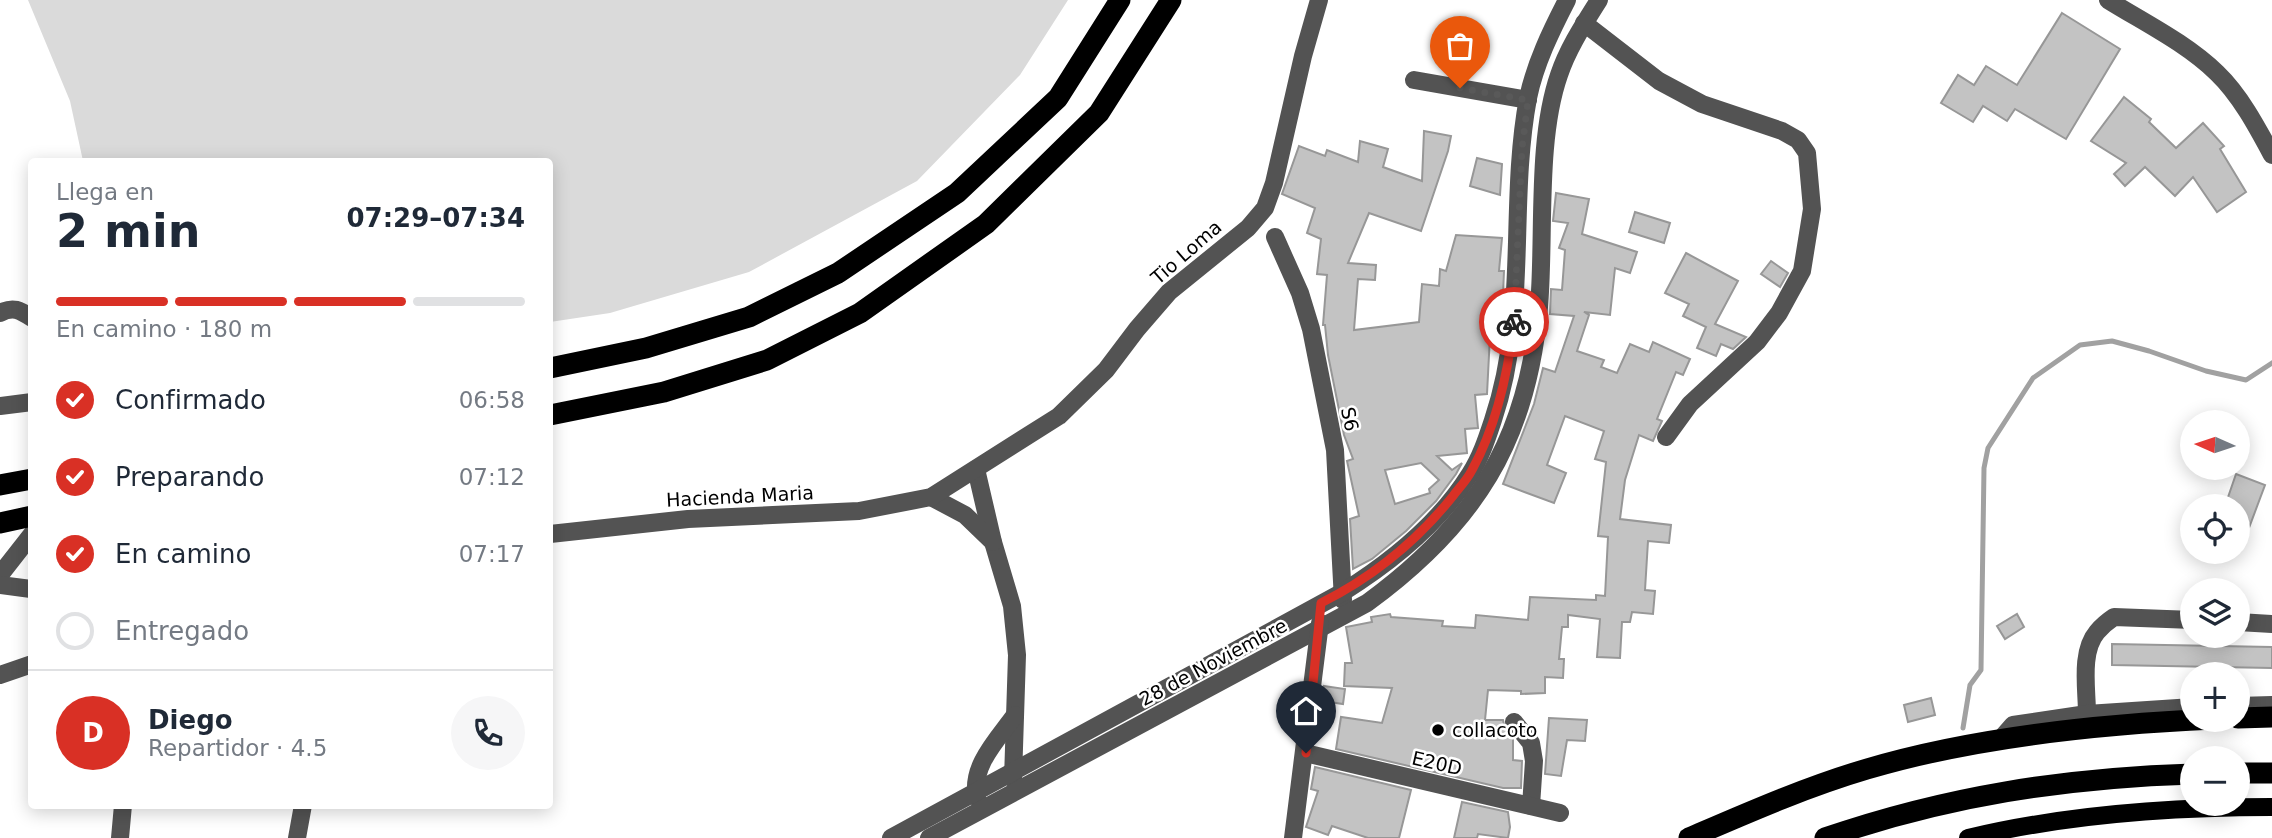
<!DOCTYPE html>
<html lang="es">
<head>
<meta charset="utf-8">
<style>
	body { margin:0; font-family:"DejaVu Sans",sans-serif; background:#f6f6f7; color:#1f2937; height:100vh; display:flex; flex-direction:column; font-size:26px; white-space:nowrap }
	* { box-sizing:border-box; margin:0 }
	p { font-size:23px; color:#747a83 }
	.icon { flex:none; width:38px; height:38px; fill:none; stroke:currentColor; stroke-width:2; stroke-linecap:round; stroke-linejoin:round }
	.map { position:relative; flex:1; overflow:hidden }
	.drawer { position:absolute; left:28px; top:158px; width:525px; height:651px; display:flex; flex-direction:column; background:#fff; border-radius:7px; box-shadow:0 4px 18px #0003 }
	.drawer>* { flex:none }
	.needle { width:46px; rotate:273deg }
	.fabs { position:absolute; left:2180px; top:410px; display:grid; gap:14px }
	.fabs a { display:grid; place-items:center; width:70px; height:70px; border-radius:50%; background:#fff; box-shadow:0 4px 18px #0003; font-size:35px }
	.pin { position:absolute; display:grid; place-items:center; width:60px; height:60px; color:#fff; margin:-72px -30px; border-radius:50% 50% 50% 0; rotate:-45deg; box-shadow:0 0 7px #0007 }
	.pin .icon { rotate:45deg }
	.courier { position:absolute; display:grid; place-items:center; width:70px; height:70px; margin:-35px; border:5px solid #d93025; border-radius:50%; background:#fff; color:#222; box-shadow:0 2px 9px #0007 }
	.summary em { font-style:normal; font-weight:800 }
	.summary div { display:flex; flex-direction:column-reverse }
	.summary { display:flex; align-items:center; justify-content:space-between; height:119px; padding:0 28px }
	h1 { font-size:46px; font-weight:800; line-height:52px }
	.bar { display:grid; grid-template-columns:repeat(4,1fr); gap:10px 7px; align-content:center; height:84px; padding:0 28px }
	.bar i { height:9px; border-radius:5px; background:#e0e1e3 }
	.bar .selected { background:#d93025 }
	.bar p { grid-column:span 4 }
	.line { display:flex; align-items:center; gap:18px; padding:0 28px; border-top:2px solid #e0e1e3 }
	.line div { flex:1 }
	.round { display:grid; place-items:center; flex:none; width:74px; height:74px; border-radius:37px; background:#f6f6f7 }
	ol { padding:0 28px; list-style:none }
	li { display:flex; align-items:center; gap:21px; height:77px }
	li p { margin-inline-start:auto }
	li .icon { padding:7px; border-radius:50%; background:#d93025; color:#fff; stroke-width:4 }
	li:last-child { color:#747a83 }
	li i { width:38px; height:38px; border:4px solid #e0e1e3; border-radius:50% }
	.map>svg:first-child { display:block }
</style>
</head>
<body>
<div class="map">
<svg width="2272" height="838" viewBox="0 0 2272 838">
	<rect width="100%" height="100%" fill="#fff"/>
	<polygon fill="#dadada" points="28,0 1068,0 1020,75 917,181 749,272 610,313 550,322 550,161 83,161 70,101"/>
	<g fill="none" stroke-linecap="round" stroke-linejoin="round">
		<polyline stroke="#a1a1a1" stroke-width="5" points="1963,728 1970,685 1981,670 1984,468 1988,448 2033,378 2080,345 2112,341 2149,351 2206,371 2246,380 2272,363"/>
	</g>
	<g fill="#c3c3c3" stroke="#979797" stroke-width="2" fill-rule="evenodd">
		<polygon points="2062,13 2120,49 2066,139 2015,109 2007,121 1983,106 1973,122 1941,103 1958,75 1974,85 1986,66 2017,85"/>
		<polygon points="2124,97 2151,119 2149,122 2176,148 2203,123 2224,146 2220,149 2246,192 2217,212 2193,177 2175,196 2145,167 2125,186 2114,174 2126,163 2091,141"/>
		<path d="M1424 131 1451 136 1448 151 1421 231 1369 213 1348 263 1376 265 1375 280 1358 279 1354 330 1419 322 1422 284 1439 286 1440 269 1446 271 1456 235 1502 238 1499 271H1504L1502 317 1491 316 1487 394 1475 395 1478 428 1465 429 1467 453 1437 456 1452 470 1462 463 1456 474 1436 501 1406 531 1372 559 1353 569 1350 519 1359 516 1347 461 1353 459 1344 435 1328 355 1325 325H1323L1327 275 1317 274 1321 239 1307 233 1315 208 1282 194 1299 146 1325 156 1327 150 1358 162 1360 141 1388 149 1383 167 1422 181ZM1421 463 1439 480 1429 489 1430 493 1395 504 1385 470Z"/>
		<polygon points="1477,158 1502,164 1500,195 1470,186"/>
		<polygon points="1556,193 1589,199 1582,234 1637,252 1630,273 1615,268 1610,315 1584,312 1589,315 1577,351 1604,360 1601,367 1617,373 1630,344 1649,352 1653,342 1690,359 1683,375 1676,372 1657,419 1662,421 1653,441 1639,435 1625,480 1620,519 1671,525 1669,543 1648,541 1645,590 1655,591 1653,614 1632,612 1630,622 1622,622 1620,658 1597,657 1600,619 1568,615 1568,627 1562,627 1559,659 1564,659 1563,678 1545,677 1545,693 1521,694 1521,691 1488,690 1485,720 1503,720 1505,729 1513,739 1513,760 1522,761 1521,788 1503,788 1336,749 1341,717 1382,723 1392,688 1344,686 1345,663 1352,663 1346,627 1372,622 1371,617 1390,614 1391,617 1443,621 1442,626 1475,628 1476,615 1528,620 1530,597 1596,600 1596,595 1605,596 1608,537 1598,536 1606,462 1595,459 1604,431 1565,416 1547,465 1566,473 1554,503 1503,484 1534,404 1543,368 1555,372 1574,316 1550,314 1551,289 1562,290 1565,250 1559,248 1568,223 1553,221"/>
		<polygon points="1635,212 1670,223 1664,243 1629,232"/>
		<polygon points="1686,253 1738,281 1715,324 1746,337 1733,349 1721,344 1716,356 1697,348 1706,327 1683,316 1689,304 1665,293"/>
		<polygon points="1771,261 1788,273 1780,287 1761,274"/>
		<polygon points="2236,474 2265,485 2240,552 2238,506 2225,506"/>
		<polygon points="2017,614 2024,627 2005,639 1997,626"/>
		<polygon points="2112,644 2272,647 2272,668 2112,665"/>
		<polygon points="1324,686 1345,689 1343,704 1322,701"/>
		<polygon points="1931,698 1935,715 1908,722 1904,705"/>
		<polygon points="1549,718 1587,720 1585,741 1567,740 1561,776 1545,774"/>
		<polygon points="1315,767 1411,790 1399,838 1368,838 1332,826 1328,835 1306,827 1318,791 1311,789"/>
		<polygon points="1462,802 1508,812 1510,827 1508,838 1478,834 1477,838 1454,838"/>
	</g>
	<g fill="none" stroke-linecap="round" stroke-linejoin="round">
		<g stroke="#535353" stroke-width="18">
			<path d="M2108 0C2145 23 2186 43 2217 73 2240 95 2257 127 2272 155"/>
			<polyline points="1584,23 1659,81 1702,104 1782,131 1798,140 1807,153 1812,209 1802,271 1779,313 1757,342 1690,404 1666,437"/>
			<polyline points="1414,80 1528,100"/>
			<polyline points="1275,237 1300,293 1311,329 1335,450 1343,600"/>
			<path d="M0 313C13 306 20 310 32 318"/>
			<polyline points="0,406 32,402"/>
			<polyline points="976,469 993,542 1012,606 1017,655 1013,779"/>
			<polyline points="931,497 965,515 993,542"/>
			<polyline points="550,534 688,519 859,511 931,497 1059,416 1106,370 1137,329 1169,292 1248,228 1265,208 1274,183 1303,56 1319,0"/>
			<polyline points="0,575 32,534"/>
			<polyline points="0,585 31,589"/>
			<polyline points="2238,622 2272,624"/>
			<polyline points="0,675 32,664"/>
			<polyline points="2238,706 2272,705"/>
			<path d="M2087 714C2087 689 2080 652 2097 632 2102 626 2108 621 2114 617L2193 620"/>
			<polyline points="1514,722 1531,743 1534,761 1531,806"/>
			<polyline points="1999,741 2013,725 2087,714 2193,707"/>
			<polyline points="1305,753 1560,813"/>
			<path d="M977 798C970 766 998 739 1015 715"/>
			<polyline points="120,838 123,805"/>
			<polyline points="297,838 303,805"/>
			<path d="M891 838 1343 592C1391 562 1440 522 1470 474 1481 457 1487 438 1493 420 1529 313 1508 206 1528 98 1535 64 1551 31 1567 0"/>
			<path d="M929 838 1367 603C1474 525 1528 441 1539 307 1545 236 1536 141 1559 75 1568 48 1584 24 1599 0"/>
			<polyline points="1293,838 1320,623"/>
		</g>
		<path stroke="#000" stroke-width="18" d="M1968 838C2068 814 2170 807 2272 807"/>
		<g stroke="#000" stroke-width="21">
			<polyline points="550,368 646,348 749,317 838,273 957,193 1058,98 1120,0"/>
			<polyline points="550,415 664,392 767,360 860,313 986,224 1099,113 1171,0"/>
			<polyline points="0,485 32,479"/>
			<polyline points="0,523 32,516"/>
			<polyline points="2238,718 2272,717"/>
			<polyline points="2238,773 2272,773"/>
			<path d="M1689 838C1747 813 1806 787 1867 769 1975 737 2102 724 2214 719"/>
			<path d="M1825 838C1947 796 2064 778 2193 774"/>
		</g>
	</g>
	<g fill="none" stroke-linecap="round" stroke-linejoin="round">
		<polyline stroke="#595959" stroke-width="7" stroke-dasharray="0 12.6" points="1460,88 1528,100 1522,149 1514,322"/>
		<path stroke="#d93025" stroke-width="9" d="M1306 753 1321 603C1373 577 1417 541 1453 496 1459 488 1467 480 1472 470 1497 425 1508 373 1514 322"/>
	</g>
	<circle fill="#000" stroke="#fff" stroke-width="2.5" cx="1438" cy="730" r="7"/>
	<g text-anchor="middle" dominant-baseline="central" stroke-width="5" stroke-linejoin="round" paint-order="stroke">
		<g font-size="19" fill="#000" stroke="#fff">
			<text transform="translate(1186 252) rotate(-41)">Tio Loma</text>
			<text transform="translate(1350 419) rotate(78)">S6</text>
			<text transform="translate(740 496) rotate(-3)">Hacienda Maria</text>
			<text transform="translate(1213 662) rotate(-28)">28 de Noviembre</text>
			<text transform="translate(1437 763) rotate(13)">E20D</text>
		</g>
		<g font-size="19" fill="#000" stroke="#fff" text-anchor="start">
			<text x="1452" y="730">collacoto</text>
		</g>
	</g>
</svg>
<div class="fabs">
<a><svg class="needle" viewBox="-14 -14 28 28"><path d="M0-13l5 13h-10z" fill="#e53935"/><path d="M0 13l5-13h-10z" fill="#747a83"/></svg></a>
<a><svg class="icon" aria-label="locate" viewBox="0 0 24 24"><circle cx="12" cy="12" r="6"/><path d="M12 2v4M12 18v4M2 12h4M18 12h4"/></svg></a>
<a><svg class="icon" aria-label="layers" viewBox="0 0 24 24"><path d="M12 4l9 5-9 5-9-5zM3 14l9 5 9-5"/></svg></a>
<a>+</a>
<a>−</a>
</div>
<div class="pin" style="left:1460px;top:88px;background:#ea580c"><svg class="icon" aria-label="bag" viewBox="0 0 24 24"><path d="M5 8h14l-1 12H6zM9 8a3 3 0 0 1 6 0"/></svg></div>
<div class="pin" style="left:1306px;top:753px;background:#1f2937"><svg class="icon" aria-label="home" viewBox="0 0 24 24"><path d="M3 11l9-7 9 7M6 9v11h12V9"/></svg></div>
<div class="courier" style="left:1514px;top:322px"><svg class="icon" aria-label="bike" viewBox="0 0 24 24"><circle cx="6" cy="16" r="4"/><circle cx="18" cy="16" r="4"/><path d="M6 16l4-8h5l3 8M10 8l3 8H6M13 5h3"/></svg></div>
<section class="drawer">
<div class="summary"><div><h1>2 min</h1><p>Llega en</p></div><em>07:29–07:34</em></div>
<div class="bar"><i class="selected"></i><i class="selected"></i><i class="selected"></i><i></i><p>En camino · 180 m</p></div>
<ol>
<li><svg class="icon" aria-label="check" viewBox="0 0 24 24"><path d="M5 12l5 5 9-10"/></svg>Confirmado<p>06:58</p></li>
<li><svg class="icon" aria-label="check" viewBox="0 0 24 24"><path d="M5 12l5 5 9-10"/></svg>Preparando<p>07:12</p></li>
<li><svg class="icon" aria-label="check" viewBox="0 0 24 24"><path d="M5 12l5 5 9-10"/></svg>En camino<p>07:17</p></li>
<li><i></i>Entregado</li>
</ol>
<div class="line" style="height:126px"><b class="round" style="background:#d93025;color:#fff">D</b><div><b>Diego</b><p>Repartidor · 4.5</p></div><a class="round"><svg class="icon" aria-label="phone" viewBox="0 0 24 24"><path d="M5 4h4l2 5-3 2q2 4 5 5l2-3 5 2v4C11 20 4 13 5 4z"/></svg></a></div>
</section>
</div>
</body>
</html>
